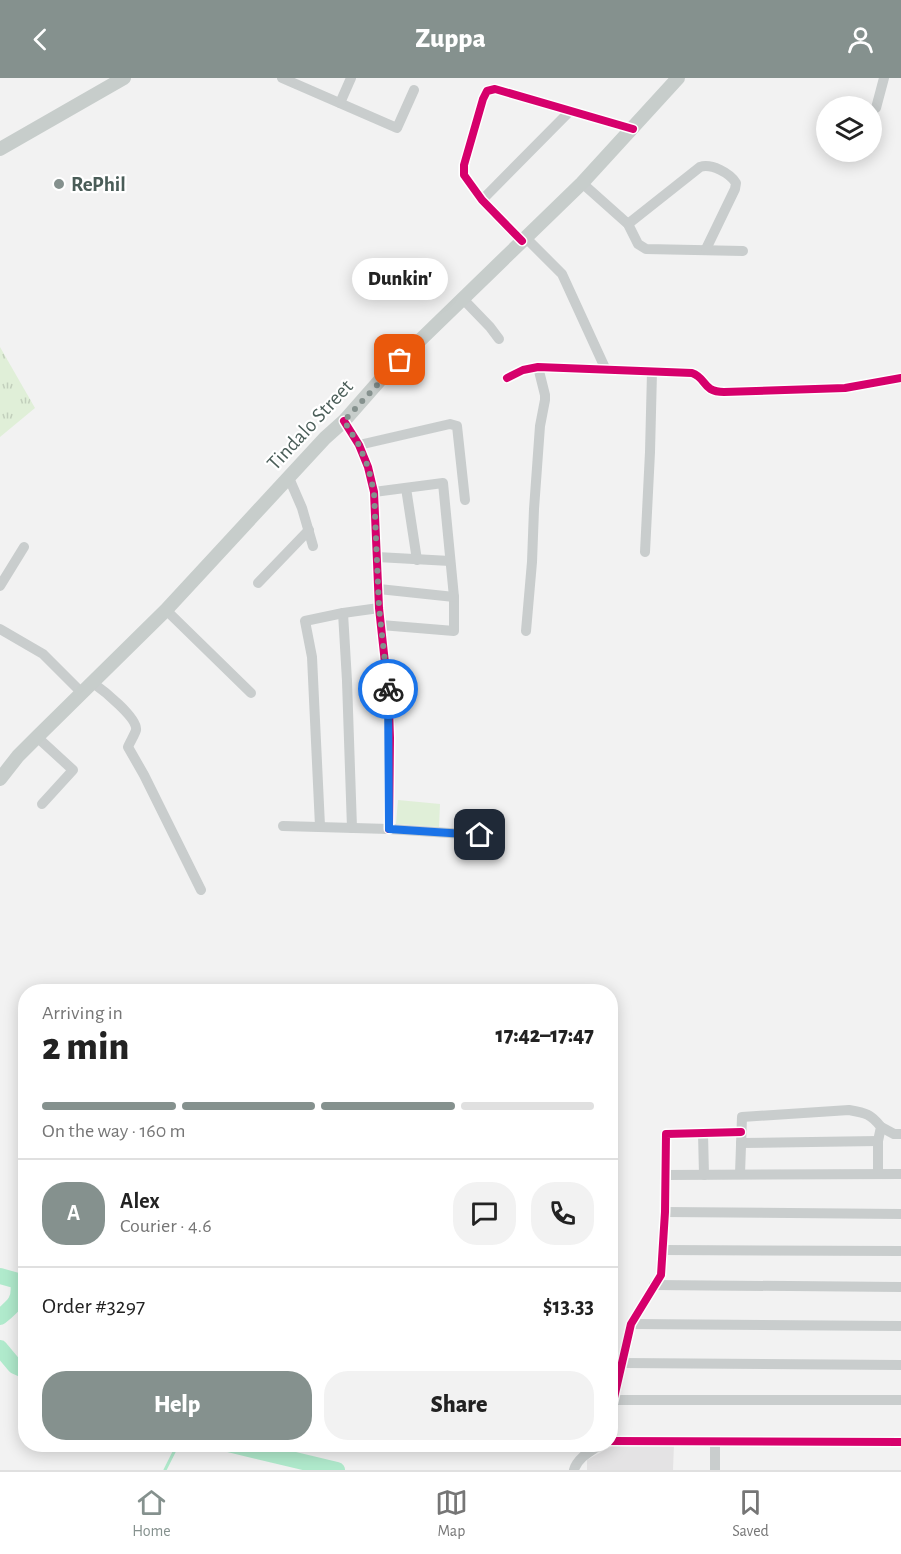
<!DOCTYPE html>
<html lang="en">
<head>
<meta charset="utf-8">
<style>
	body { margin:0; font-family:"Alegreya Sans",sans-serif; background:#f2f2f2; color:#222; height:100vh; display:flex; flex-direction:column; font-size:22px; white-space:nowrap }
	* { box-sizing:border-box; margin:0 }
	p { font-size:20px; color:#767676 }
	.icon { flex:none; width:33px; height:33px; fill:none; stroke:currentColor; stroke-width:2; stroke-linecap:round; stroke-linejoin:round }
	.map { position:relative; flex:1; overflow:hidden }
	.details { position:absolute; left:18px; top:906px; width:600px; height:468px; display:flex; flex-direction:column; background:#fff; border-radius:24px; box-shadow:0 3px 15px #0003 }
	.details>* { flex:none }
	.fabs { position:absolute; left:816px; top:18px; display:grid; gap:12px }
	.fabs a { display:grid; place-items:center; width:66px; height:66px; border-radius:50%; background:#fff; box-shadow:0 3px 15px #0003; font-size:30px }
	.pin { position:absolute; display:grid; place-items:center; width:51px; height:51px; color:#fff; margin:-26px; border-radius:12px; box-shadow:0 3px 9px #0006 }
	.courier { position:absolute; display:grid; place-items:center; width:60px; height:60px; margin:-30px; border:4px solid #1a73e8; border-radius:50%; background:#fff; color:#222; box-shadow:0 2px 8px #0007 }
	.bubble { position:absolute; height:42px; border-radius:21px; background:#fff; box-shadow:0 3px 15px #0003; font-size:20px; font-weight:800; line-height:42px; text-align:center }
	.head em { font-style:normal; font-weight:800 }
	.head div { display:flex; flex-direction:column-reverse }
	.head { display:flex; align-items:center; justify-content:space-between; height:102px; padding:0 24px }
	h1 { font-size:39px; font-weight:800; line-height:45px }
	.bar { display:grid; grid-template-columns:repeat(4,1fr); gap:9px 6px; align-content:center; height:72px; padding:0 24px }
	.bar i { height:8px; border-radius:4px; background:#e0e0e0 }
	.bar .selected { background:#85918e }
	.bar p { grid-column:span 4 }
	.line { display:flex; align-items:center; gap:15px; padding:0 24px; border-top:2px solid #e0e0e0 }
	.line div { flex:1 }
	.round { display:grid; place-items:center; flex:none; width:63px; height:63px; border-radius:24px; background:#f2f2f2 }
	.action { display:flex; gap:12px; margin-top:auto; padding:12px 24px }
	.action a { flex:1; height:69px; border-radius:24px; background:#85918e; color:#fff; font-size:24px; font-weight:800; line-height:69px; text-align:center }
	.action a+a { background:#f2f2f2; color:#222 }
	header { display:flex; justify-content:space-between; align-items:center; height:78px; padding:0 24px; background:#85918e; color:#fff; font-size:27px; font-weight:800 }
	.tabs { display:flex; justify-content:space-around; align-items:center; height:84px; border-top:2px solid #e0e0e0; background:#fff; font-size:16px; color:#767676 }
	.tabs a { display:grid; justify-items:center; gap:3px }
	.tabs .selected { color:#85918e }
	.map>svg:first-child { display:block }
</style>
</head>
<body>
<header><svg class="icon" aria-label="back" viewBox="0 0 24 24"><path d="M15 5l-7 7 7 7"/></svg>Zuppa<svg class="icon" aria-label="person" viewBox="0 0 24 24"><circle cx="12" cy="8" r="4"/><path d="M4 21q1-7 8-7t8 7"/></svg></header>
<div class="map">
<svg width="901" height="1392" viewBox="0 0 901 1392">
	<defs>
		<pattern id="grass-tufts" width="24" height="20" patternUnits="userSpaceOnUse" patternTransform="scale(1.5)"><rect width="24" height="20" fill="#e0efd8"/><path d="M3 7l-1-3M5 7V3M7 7l1-3M15 17l-1-3M17 17v-4M19 17l1-3" fill="none" stroke="#c2cfbc"/></pattern>
	</defs>
	<rect width="100%" height="100%" fill="#f2f2f2"/>
	<polygon fill="#e4e3e4" points="674,1366 673,1392 587,1392 587,1382 614,1367"/>
	<polygon fill="url(#grass-tufts)" points="0,269 35,330 0,359"/>
	<polygon fill="#e0efd8" points="398,722 440,726 439,749 396,746"/>
	<g fill="none" stroke-linecap="round" stroke-linejoin="round">
		<polyline stroke="#b0eacc" stroke-width="3" points="165,1392 178,1366"/>
		<g stroke="#b0eacc" stroke-width="16">
			<path d="M0 1198 18 1203C21 1222 15 1227 0 1239"/>
			<polyline points="0,1270 15,1288 26,1293"/>
			<polyline points="228,1366 337,1392"/>
		</g>
		<g stroke="#c9cdcd" stroke-width="10">
			<polyline points="282,0 397,50 414,12"/>
			<polyline points="340,25 351,0"/>
			<polyline points="876,30 884,0"/>
			<polyline points="582,105 628,146 638,166 646,171 743,173"/>
			<polyline points="482,122 570,33"/>
			<path d="M628 146 700 89C711 85 730 95 736 105L735 111 706 171"/>
			<polyline points="526,160 562,196 606,292"/>
			<polyline points="522,163 482,122 464,97 464,87 483,21 487,13 495,11 633,51"/>
			<polyline points="463,221 490,249 499,261"/>
			<path d="M507 300 523 292 538 289 692 295C707 300 702 314 724 314L845 310 901 300"/>
			<polyline points="344,343 359,367 368,389 374,414 379,530 385,585 388,603 390,660 389,751"/>
			<polyline points="359,367 450,346 457,348 465,422"/>
			<polyline points="289,400 302,430 313,468"/>
			<polyline points="406,410 417,482"/>
			<polyline points="374,414 443,405 454,519 454,553 381,547"/>
			<polyline points="645,474 650,374 652,294"/>
			<polyline points="377,479 450,483"/>
			<polyline points="258,505 309,452"/>
			<polyline points="0,508 24,469"/>
			<polyline points="379,511 454,519"/>
			<polyline points="166,532 251,615"/>
			<polyline points="343,535 347,603 352,750"/>
			<polyline points="0,551 43,576 82,615"/>
			<polyline points="526,553 532,484 534,431 540,348 545,322 545,317 538,289"/>
			<path d="M93 605C103 612 138 640 136 652 135 656 130 664 128 669L144 697 201 812"/>
			<polyline points="37,659 73,692 42,726"/>
			<polyline points="283,748 389,751 480,757"/>
			<polyline points="320,748 312,579 305,543 343,535 379,530"/>
			<polyline points="881,1049 894,1056 901,1056"/>
			<polyline points="703,1055 704,1097"/>
			<polyline points="741,1065 878,1063"/>
			<path d="M740 1096 742 1039 849 1032C866 1035 871 1036 881 1049L878 1063V1096"/>
			<polyline points="665,1097 901,1096"/>
			<polyline points="665,1134 901,1136"/>
			<polyline points="664,1172 901,1173"/>
			<polyline points="654,1207 901,1209"/>
			<polyline points="631,1246 901,1248"/>
			<polyline points="622,1285 901,1287"/>
			<polyline points="613,1322 901,1322"/>
			<polyline points="610,1337 631,1246 661,1197 665,1134 666,1056 741,1054"/>
			<polyline points="610,1363 901,1364"/>
			<path d="M574 1392C577 1380 591 1373 601 1366"/>
			<polyline points="715,1392 715,1363"/>
		</g>
		<g stroke="#c7cdcb" stroke-width="14">
			<polyline points="0,71 124,0"/>
			<polyline points="0,701 18,678 37,659 166,532 325,360 344,343 388,293 412,270 582,105 678,0"/>
		</g>
		<defs>
			<g id="cycleway">
				<polyline points="522,163 482,122 464,97 464,87 483,21 487,13 495,11 633,51"/>
				<path d="M507 300 523 292 538 289 692 295C707 300 702 314 724 314L845 310 901 300"/>
				<polyline points="344,343 359,367 368,389 374,414 379,530 385,585 388,603 390,660 389,751"/>
				<polyline points="610,1337 631,1246 661,1197 665,1134 666,1056 741,1054"/>
				<polyline points="610,1363 901,1364"/>
			</g>
		</defs>
		<use href="#cycleway" stroke="#fff" stroke-width="11"/>
		<use href="#cycleway" stroke="#d6006c" stroke-width="8"/>
	</g>
	<g fill="none" stroke-linecap="round" stroke-linejoin="round">
		<polyline stroke="#85918e" stroke-width="6" stroke-dasharray="0 10.8" points="388,611 379,530 374,414 368,389 359,367 344,343 400,282"/>
		<polyline stroke="#1a73e8" stroke-width="8" points="388,611 389,751 480,757"/>
	</g>
	<circle fill="#85918e" stroke="#fff" stroke-width="2" cx="59" cy="106" r="6"/>
	<g text-anchor="middle" dominant-baseline="central" stroke-width="4.5" stroke-linejoin="round" paint-order="stroke">
		<g font-size="21" font-weight="bold" fill="#4a5d58" stroke="#fff" text-anchor="start">
			<text x="71" y="106">RePhil</text>
		</g>
		<g font-size="21" fill="#4a5d58" stroke="#fff">
			<text transform="translate(310 347) rotate(-47)">Tindalo Street</text>
		</g>
	</g>
</svg>
<div class="fabs">
<a><svg class="icon" aria-label="layers" viewBox="0 0 24 24"><path d="M12 4l9 5-9 5-9-5zM3 14l9 5 9-5"/></svg></a>
</div>
<div class="pin" style="left:400px;top:282px;background:#ea580c"><svg class="icon" aria-label="bag" viewBox="0 0 24 24"><path d="M5 8h14l-1 12H6zM9 8a3 3 0 0 1 6 0"/></svg></div>
<div class="pin" style="left:480px;top:757px;background:#1f2937"><svg class="icon" aria-label="home" viewBox="0 0 24 24"><path d="M3 11l9-7 9 7M6 9v11h12V9"/></svg></div>
<div class="courier" style="left:388px;top:611px"><svg class="icon" aria-label="bike" viewBox="0 0 24 24"><circle cx="6" cy="16" r="4"/><circle cx="18" cy="16" r="4"/><path d="M6 16l4-8h5l3 8M10 8l3 8H6M13 5h3"/></svg></div>
<div class="bubble" style="left:352px;top:180px;width:96px">Dunkin'</div>
<section class="details">
<div class="head"><div><h1>2 min</h1><p>Arriving in</p></div><em>17:42–17:47</em></div>
<div class="bar"><i class="selected"></i><i class="selected"></i><i class="selected"></i><i></i><p>On the way · 160 m</p></div>
<div class="line" style="height:108px"><b class="round" style="background:#85918e;color:#fff">A</b><div><b>Alex</b><p>Courier · 4.6</p></div><a class="round"><svg class="icon" aria-label="chat" viewBox="0 0 24 24"><path d="M4 5h16v11H9l-5 4z"/></svg></a><a class="round"><svg class="icon" aria-label="phone" viewBox="0 0 24 24"><path d="M5 4h4l2 5-3 2q2 4 5 5l2-3 5 2v4C11 20 4 13 5 4z"/></svg></a></div>
<div class="line" style="height:78px"><div>Order #3297</div><b>$13.33</b></div>
<div class="action"><a>Help</a><a>Share</a></div>
</section>
</div>
<nav class="tabs">
<a class="selected"><svg class="icon" aria-label="home" viewBox="0 0 24 24"><path d="M3 11l9-7 9 7M6 9v11h12V9"/></svg>Home</a>
<a><svg class="icon" aria-label="map" viewBox="0 0 24 24"><path d="M3 6l6-2 6 2 6-2v14l-6 2-6-2-6 2zM9 4v14M15 6v14"/></svg>Map</a>
<a><svg class="icon" aria-label="saved" viewBox="0 0 24 24"><path d="M7 4h10v16l-5-4-5 4z"/></svg>Saved</a>
</nav>
</body>
</html>
